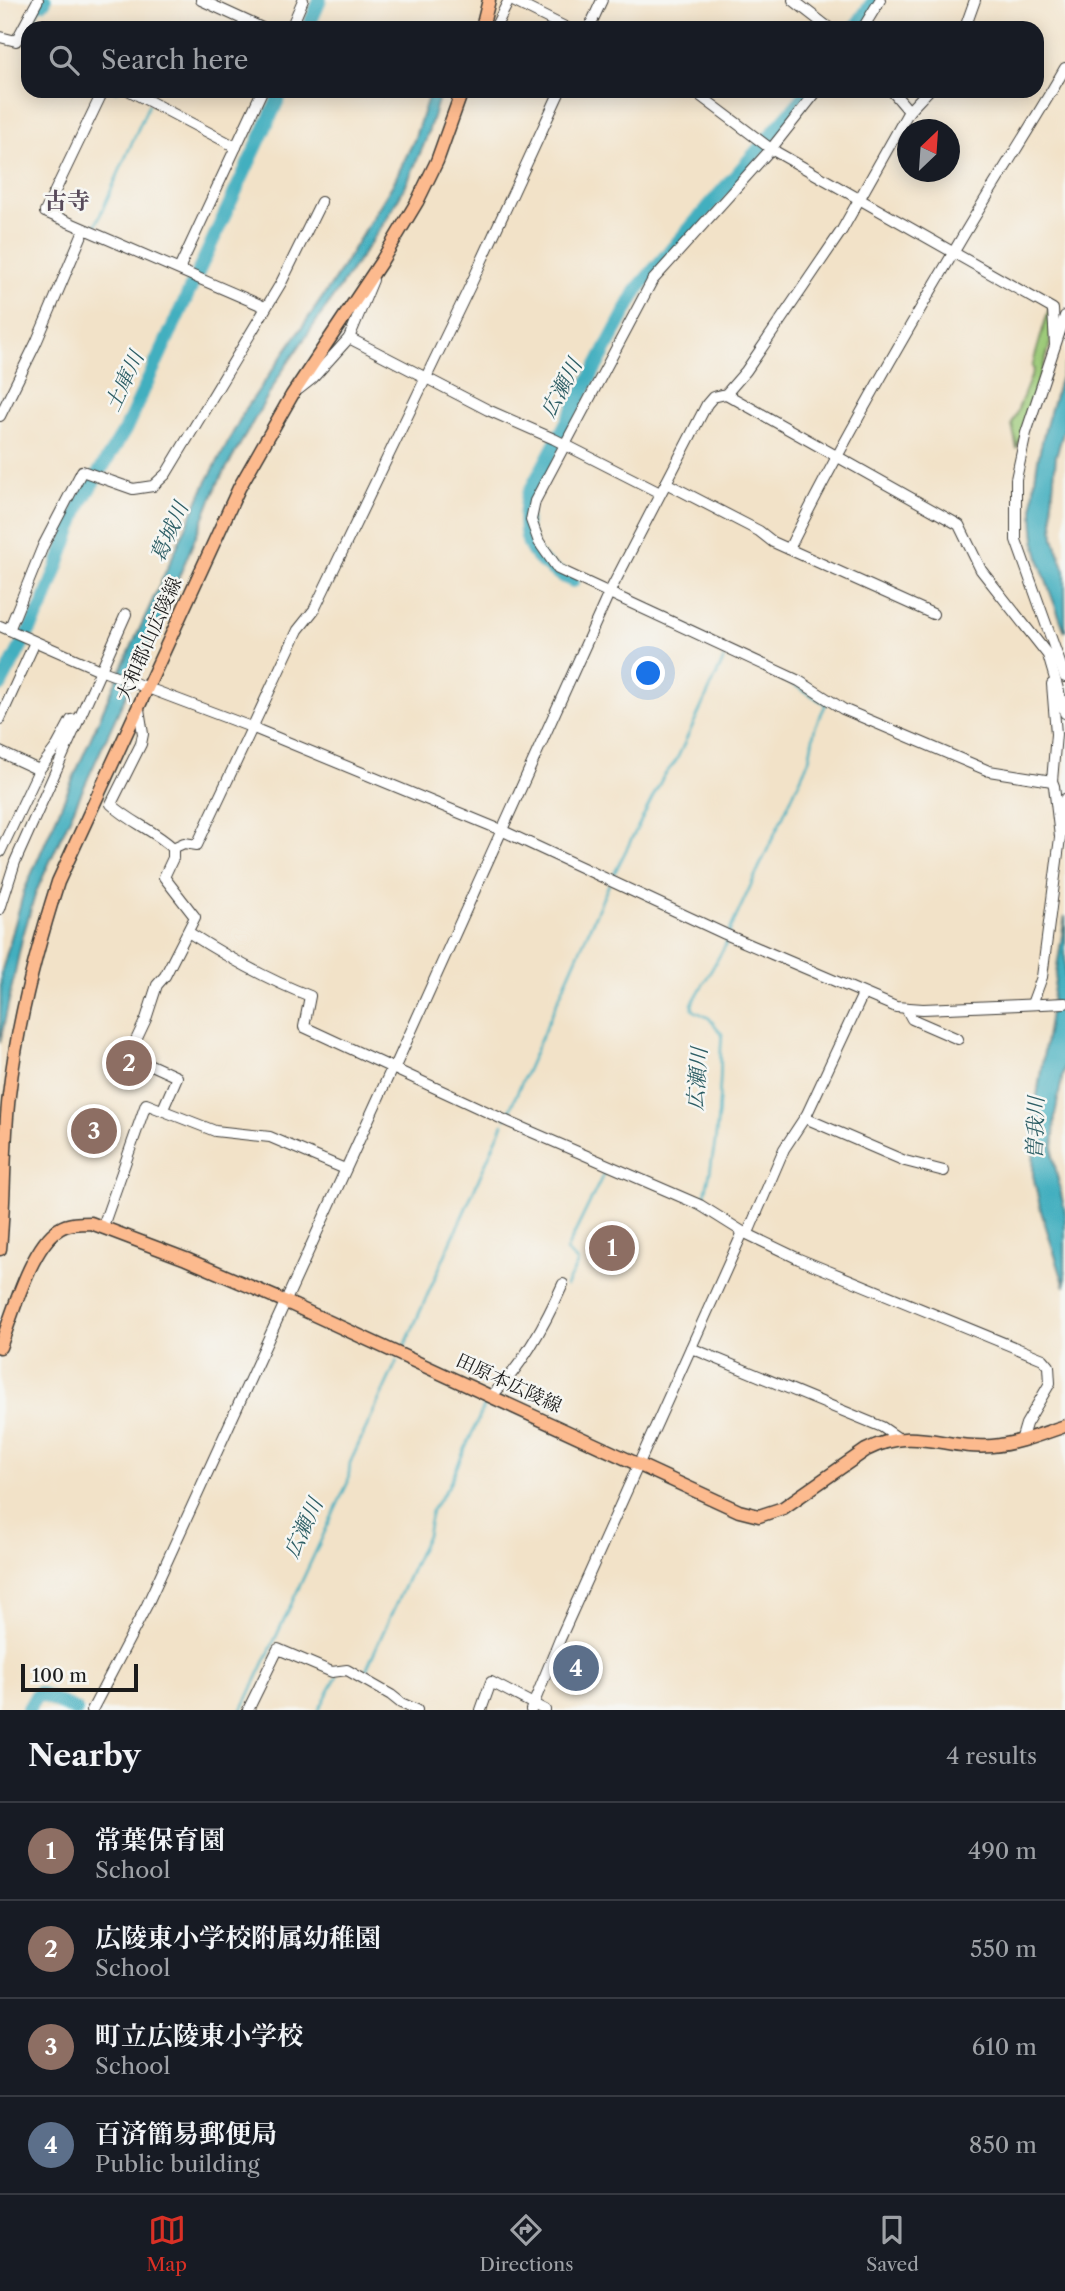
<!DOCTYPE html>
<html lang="en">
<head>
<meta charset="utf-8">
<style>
  body { margin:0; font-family:"Libre Caslon Text","Noto Serif JP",serif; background:#242831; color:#f1f3f6 }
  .compass { position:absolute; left:897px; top:119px; width:63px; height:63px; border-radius:50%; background:#171b24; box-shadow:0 4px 18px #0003; rotate:25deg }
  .scale { position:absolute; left:21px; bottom:18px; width:117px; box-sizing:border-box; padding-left:7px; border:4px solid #1c1c1c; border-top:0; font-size:19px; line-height:24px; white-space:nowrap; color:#1c1c1c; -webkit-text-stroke:5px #f6f6f2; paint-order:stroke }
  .you { position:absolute; left:649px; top:674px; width:24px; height:24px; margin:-18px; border:5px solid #fff; border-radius:50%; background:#1a73e8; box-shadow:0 0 0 10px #1a73e833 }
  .badge { display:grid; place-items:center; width:46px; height:46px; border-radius:50%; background:#d93025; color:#fff; font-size:23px; font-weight:700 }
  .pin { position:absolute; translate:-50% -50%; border:4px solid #fff; box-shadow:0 2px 7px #0006 }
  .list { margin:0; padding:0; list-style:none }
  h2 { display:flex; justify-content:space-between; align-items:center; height:91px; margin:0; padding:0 28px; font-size:30px }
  h2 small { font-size:23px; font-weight:400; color:#9ea1a6 }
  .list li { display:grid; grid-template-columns:46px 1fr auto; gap:21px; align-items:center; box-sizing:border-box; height:98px; padding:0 28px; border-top:2px solid #363941 }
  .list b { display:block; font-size:26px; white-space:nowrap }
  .list p { margin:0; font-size:23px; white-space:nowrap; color:#9ea1a6 }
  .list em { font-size:23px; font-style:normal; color:#9ea1a6 }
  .icon { flex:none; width:38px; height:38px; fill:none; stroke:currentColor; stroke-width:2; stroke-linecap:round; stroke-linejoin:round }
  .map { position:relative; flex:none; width:1065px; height:1710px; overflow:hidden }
  .search { position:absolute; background:#171b24; box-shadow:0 4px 18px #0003; left:21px; right:21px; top:21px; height:77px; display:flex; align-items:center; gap:18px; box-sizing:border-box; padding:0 24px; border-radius:21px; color:#9ea1a6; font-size:26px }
  .sheet { height:483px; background:#171b24 }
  nav { display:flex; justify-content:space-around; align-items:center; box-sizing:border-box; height:98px; border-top:2px solid #363941; background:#171b24; font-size:19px; color:#9ea1a6 }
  nav a { display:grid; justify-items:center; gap:4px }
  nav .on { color:#d93025 }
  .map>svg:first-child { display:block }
</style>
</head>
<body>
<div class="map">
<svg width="1065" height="1710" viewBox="0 0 1065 1710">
  <rect width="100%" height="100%" fill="#f6f6f2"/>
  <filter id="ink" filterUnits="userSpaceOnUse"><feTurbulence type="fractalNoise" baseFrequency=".0143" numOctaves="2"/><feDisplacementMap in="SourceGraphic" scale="14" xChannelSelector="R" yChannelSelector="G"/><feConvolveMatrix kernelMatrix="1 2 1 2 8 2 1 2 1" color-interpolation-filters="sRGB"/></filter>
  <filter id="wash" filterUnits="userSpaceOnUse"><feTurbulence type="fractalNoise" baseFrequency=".00686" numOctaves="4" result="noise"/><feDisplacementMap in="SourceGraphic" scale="28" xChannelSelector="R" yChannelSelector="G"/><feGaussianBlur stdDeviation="1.57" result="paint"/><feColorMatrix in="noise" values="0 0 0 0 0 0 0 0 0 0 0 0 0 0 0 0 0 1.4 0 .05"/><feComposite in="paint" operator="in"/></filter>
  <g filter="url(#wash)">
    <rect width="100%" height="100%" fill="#f2e2c8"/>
    <path fill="#9dcb79" stroke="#5c744a" stroke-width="2" d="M1049 308 1052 327 1050 345 1017 449 1012 424 1034 369 1032 367Z"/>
    <g fill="#42afbf" stroke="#2f666e" stroke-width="2">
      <path d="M430 91H441L425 142 407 183 386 220 281 373 218 483 168 603 36 892 22 939 0 1043 1 974 24 891 110 694 205 485 245 410 333 282 393 184 414 140Z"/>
      <path d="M1065 364V427L1056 456 1052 502 1054 538 1065 571V632C1057 610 1048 588 1041 566 1020 497 1044 430 1065 364Z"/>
      <path d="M1065 916V1063L1055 1115 1053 1156 1065 1212V1287L1041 1211 1033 1175 1035 1109Z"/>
    </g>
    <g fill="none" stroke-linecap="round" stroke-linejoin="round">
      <g stroke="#42afbf" stroke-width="2.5">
        <path d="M29 28 43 3"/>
        <path d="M28 29V44"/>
        <path d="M114 91H117"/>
        <path d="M94 229 149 104"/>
        <path d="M612 878 663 777 676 761 724 659 725 651"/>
        <path d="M506 1118 609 884"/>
        <path d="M703 1203C713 1164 719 1123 720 1083 721 1067 720 1051 722 1034L709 1018 693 1010 692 1004 725 946 731 928 809 760 815 727 826 704 799 688 750 663"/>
        <path d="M566 1286 578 1262 566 1251 606 1169"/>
        <path d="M404 1348 503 1124"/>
        <path d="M363 1677 427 1535 432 1510 448 1487 486 1402"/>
        <path d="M242 1710 348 1482 350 1463 397 1361"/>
        <path d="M319 1710 337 1676"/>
      </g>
      <g stroke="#42afbf" stroke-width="14">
        <path d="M43 3 45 0"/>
        <path d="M308 28 320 0"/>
        <path d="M855 28 874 0"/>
        <path d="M573 581C530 561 519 542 528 495L638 288 809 91"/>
        <path d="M0 686 44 603 81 502 125 430 282 91"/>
        <path d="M28 1710 38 1693 76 1710"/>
      </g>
    </g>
  </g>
  <g filter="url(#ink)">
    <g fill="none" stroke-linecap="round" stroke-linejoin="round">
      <g stroke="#3c3a36" stroke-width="12">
        <g id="minor">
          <path d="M201 0 262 28"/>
          <path d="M511 0 567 28"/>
          <path d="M793 0 829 28"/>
          <path d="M291 28 303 0"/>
          <path d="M495 28 509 0"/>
          <path d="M589 28 602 0"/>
          <path d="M863 28 880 0"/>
          <path d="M965 28 975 0"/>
          <path d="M0 37 16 41 38 0"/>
          <path d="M103 91 45 212 265 307"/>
          <path d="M130 91 236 147"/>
          <path d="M694 91 771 149 1053 309 1055 345"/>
          <path d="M817 91 771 149 652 281 535 501 531 520 539 542 558 569 799 681 843 709 989 771 1052 781 1054 786 1060 837"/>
          <path d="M892 91 909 111"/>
          <path d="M179 269 262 91"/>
          <path d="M1065 316 1026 433 1016 479V540L1065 677"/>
          <path d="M349 338 373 280"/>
          <path d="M299 389 313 378 349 338 488 410 554 439 660 493"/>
          <path d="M726 394 959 525 981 570 1048 655 1065 713"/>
          <path d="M0 416 36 343 84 230"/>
          <path d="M666 483 759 531 773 542 933 614"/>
          <path d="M789 549C839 448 895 351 952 255 988 192 1029 131 1065 68"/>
          <path d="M0 626 100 670 251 727 501 830 725 934 896 1007 923 1009 1065 1003"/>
          <path d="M9 630 43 546 82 471 133 489 153 486 166 474 281 283 321 202"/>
          <path d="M139 709 143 734 141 744 111 804C130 822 154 830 173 848V858L164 877 195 917 165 976 157 985 146 1019 129 1055 177 1077 163 1109"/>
          <path d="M0 719 35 642"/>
          <path d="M0 752 39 770"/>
          <path d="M1052 781 1056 734 1052 684"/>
          <path d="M173 848 184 843 197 845 298 630 314 610 472 282 560 91"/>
          <path d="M0 852 39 770 57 746 71 720 80 719"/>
          <path d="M0 909 15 862 126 614"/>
          <path d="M188 932C227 957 266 979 310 996L304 1027 511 1123 700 1205 743 1232 799 1259 1043 1359 1049 1366 1050 1383 1026 1424 1021 1441"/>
          <path d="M1032 1004 1042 977 1065 799"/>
          <path d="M906 1008 912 1019 958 1039"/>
          <path d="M394 1069 609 593 707 404 713 397 726 394 746 371 842 230 909 111 928 91"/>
          <path d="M805 1118 905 1161 944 1171"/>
          <path d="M103 1226 146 1104 215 1131 270 1137 345 1169"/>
          <path d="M748 1233 784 1149 807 1114 863 994"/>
          <path d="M691 1348 882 1427 898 1438"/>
          <path d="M491 1396C521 1369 546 1322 563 1284"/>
          <path d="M92 1710 147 1605 392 1068"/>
          <path d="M248 1710 278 1649 332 1672 347 1670 391 1695 401 1703 417 1710"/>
          <path d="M481 1710 491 1682 545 1710"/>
          <path d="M531 1710 560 1639 743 1232"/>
        </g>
      </g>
      <g stroke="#3c3a36" stroke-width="15">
        <g id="major">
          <path d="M482 28 489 0"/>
          <path d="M0 1249C5 1198 3 1146 9 1095 17 1023 36 951 58 882L239 488 292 395 381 262 417 202 437 161 462 91"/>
          <path d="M0 1347C12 1316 31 1246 59 1229 68 1223 80 1223 91 1223L186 1259 284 1301 739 1511 759 1516 783 1508 866 1450C915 1425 944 1450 992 1446 1017 1444 1041 1434 1065 1426"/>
        </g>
      </g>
      <use href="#minor" stroke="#fff" stroke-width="10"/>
      <use href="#major" stroke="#fcba8e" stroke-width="12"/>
    </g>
  </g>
  <g text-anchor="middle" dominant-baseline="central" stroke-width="5" stroke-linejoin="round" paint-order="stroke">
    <g font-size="19" fill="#1c1c1c" stroke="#f6f6f2">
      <text transform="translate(149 639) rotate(-66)">大和郡山広陵線</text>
      <text transform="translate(509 1383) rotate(25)">田原本広陵線</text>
    </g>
    <g font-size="21" font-style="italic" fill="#2d5e65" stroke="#f6f6f2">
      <text transform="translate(124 381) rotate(-65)">土庫川</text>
      <text transform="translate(561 388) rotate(-62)">広瀬川</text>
      <text transform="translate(169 532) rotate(-66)">葛城川</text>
      <text transform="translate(697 1079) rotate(-86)">広瀬川</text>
      <text transform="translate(1035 1128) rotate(-88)">曽我川</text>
      <text transform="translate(303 1528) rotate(-65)">広瀬川</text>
    </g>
    <g font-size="23" font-weight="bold" fill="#574a5a" stroke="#f6f6f2">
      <text x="67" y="201">古寺</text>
    </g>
  </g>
</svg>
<svg class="compass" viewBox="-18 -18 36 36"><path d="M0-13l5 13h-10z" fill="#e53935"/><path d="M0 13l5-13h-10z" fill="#9ea1a6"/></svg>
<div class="scale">100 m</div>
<div class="you"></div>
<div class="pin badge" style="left:612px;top:1248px;background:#8d6e63">1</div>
<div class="pin badge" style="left:129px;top:1063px;background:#8d6e63">2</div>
<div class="pin badge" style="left:94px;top:1131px;background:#8d6e63">3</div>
<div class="pin badge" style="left:576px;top:1668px;background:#5c6f8a">4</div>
<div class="search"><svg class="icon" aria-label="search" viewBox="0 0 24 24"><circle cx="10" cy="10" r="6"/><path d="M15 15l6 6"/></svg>Search here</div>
</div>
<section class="sheet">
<h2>Nearby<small>4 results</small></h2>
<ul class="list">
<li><span class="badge" style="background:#8d6e63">1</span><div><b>常葉保育園</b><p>School</p></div><em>490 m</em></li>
<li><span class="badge" style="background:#8d6e63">2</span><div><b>広陵東小学校附属幼稚園</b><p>School</p></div><em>550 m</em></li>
<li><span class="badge" style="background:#8d6e63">3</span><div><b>町立広陵東小学校</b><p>School</p></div><em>610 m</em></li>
<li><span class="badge" style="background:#5c6f8a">4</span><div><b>百済簡易郵便局</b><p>Public building</p></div><em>850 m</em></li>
</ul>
</section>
<nav>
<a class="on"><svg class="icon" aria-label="map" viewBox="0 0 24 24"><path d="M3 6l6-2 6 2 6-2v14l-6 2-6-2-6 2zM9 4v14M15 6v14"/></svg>Map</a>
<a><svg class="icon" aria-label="directions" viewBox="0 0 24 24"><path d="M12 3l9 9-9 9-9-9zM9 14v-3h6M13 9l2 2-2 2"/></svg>Directions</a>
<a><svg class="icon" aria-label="saved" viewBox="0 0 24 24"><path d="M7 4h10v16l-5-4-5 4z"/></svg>Saved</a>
</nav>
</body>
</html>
